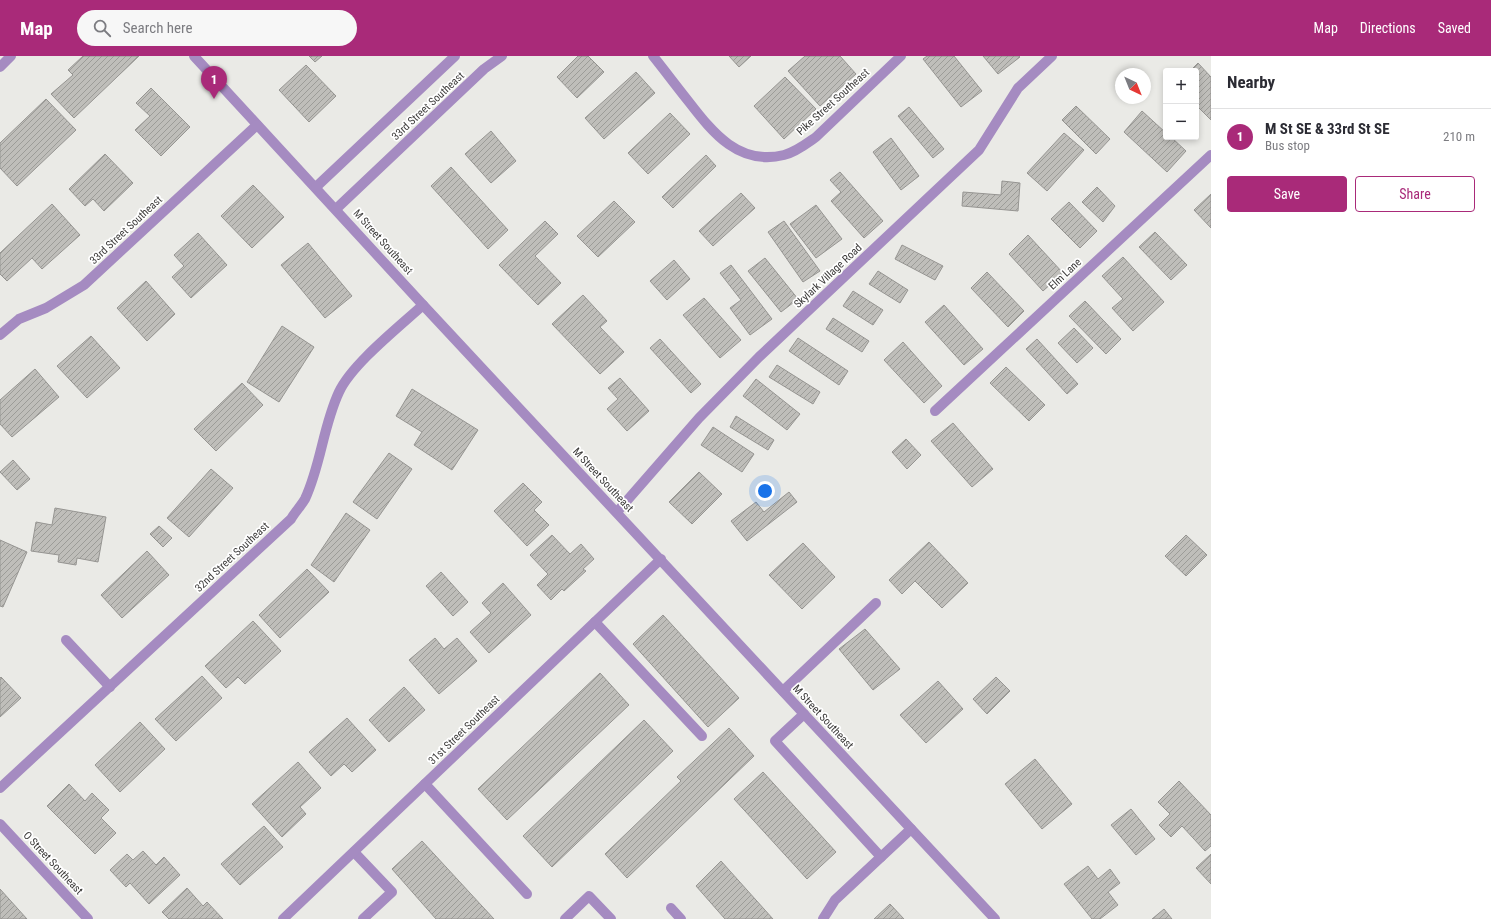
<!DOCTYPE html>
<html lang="en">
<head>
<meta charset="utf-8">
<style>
  body { margin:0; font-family:"Roboto Condensed",sans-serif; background:#f7f7f7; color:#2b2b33 }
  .controls { position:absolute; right:12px; top:12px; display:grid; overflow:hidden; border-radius:4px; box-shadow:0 2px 6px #0003 }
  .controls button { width:36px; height:36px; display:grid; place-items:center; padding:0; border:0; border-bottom:1px solid #e1e1e2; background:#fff; color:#2b2b33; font:20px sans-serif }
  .compass { position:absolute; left:1115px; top:12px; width:36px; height:36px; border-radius:50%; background:#fff; box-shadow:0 2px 6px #0003; rotate:137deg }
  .you { position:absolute; left:765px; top:435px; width:14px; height:14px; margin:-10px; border:3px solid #fff; border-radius:50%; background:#1a73e8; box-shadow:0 0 0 6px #1a73e833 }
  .badge { display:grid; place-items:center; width:26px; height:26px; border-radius:50%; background:#a92a79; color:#fff; font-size:13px; font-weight:700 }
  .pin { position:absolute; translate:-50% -33px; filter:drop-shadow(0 1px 2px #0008) }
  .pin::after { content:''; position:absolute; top:21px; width:14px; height:12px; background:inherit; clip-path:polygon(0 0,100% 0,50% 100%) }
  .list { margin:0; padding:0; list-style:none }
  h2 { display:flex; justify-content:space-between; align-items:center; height:52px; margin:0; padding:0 16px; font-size:17px }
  h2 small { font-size:13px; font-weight:400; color:#7c7c81 }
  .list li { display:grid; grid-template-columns:26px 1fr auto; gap:12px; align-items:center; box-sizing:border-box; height:56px; padding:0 16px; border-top:1px solid #e1e1e2 }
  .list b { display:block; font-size:15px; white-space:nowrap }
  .list p { margin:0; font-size:13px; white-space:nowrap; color:#7c7c81 }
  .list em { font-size:13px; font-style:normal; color:#7c7c81 }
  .actions { display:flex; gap:8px; padding:12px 16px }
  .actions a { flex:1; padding:9px 0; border:1px solid #a92a79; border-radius:4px; text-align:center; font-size:14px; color:#a92a79 }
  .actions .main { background:#a92a79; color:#fff }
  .icon { flex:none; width:22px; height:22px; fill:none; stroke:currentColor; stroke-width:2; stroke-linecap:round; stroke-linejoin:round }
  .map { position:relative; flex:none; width:1211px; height:863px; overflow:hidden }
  header { display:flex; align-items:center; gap:24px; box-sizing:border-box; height:56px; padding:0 20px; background:#a92a79; color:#fff }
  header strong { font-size:19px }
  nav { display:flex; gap:22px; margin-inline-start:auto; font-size:14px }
  .search { width:280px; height:36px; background:#f7f7f7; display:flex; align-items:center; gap:10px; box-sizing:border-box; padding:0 14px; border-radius:22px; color:#7c7c81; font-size:15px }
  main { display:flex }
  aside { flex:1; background:#fff }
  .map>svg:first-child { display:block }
</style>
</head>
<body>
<header>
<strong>Map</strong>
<div class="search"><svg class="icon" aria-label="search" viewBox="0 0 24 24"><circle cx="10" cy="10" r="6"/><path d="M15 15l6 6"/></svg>Search here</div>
<nav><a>Map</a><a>Directions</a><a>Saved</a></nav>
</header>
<main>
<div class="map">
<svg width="1211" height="863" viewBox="0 0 1211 863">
  <defs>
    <pattern id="building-hatch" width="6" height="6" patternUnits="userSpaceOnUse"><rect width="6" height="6" fill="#bfbeba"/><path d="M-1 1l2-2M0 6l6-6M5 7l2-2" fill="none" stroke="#9c9c98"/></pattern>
  </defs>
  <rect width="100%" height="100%" fill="#eaeae6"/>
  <g fill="url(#building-hatch)" stroke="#969592">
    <path d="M83 0H139L74 62 51 38 73 19 68 14Z"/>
    <path d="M309 0H322L315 6Z"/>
    <path d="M578 0H588L604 16 577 42 557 21Z"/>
    <path d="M729 0H751L739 11Z"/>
    <path d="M805 0H840L856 18 820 50 788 15Z"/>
    <path d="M927 0H954L982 35 961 51 923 3Z"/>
    <path d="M983 0H1019L1020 1 998 18Z"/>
    <path d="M1198 7 1211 21V64L1196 49V15H1190Z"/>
    <path d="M306 9 336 40 309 66 279 34Z"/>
    <path d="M636 16 655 37 604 83 585 62Z"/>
    <path d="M785 21 816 53 784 83 754 50Z"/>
    <path d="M151 32 190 71 161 100 135 74 150 60 136 47Z"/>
    <path d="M46 43 76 74 17 130 0 112V87Z"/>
    <path d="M1076 50 1110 83 1096 98 1062 64Z"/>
    <path d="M909 51 944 93 933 102 898 60Z"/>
    <path d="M1142 55 1166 77V81H1171L1186 95 1167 116 1124 76Z"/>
    <path d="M670 57 690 78 648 118 628 97Z"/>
    <path d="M491 75 516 105 491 127 465 98Z"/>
    <path d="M1064 77 1084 94 1047 135 1027 117Z"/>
    <path d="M891 82 919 120 901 134 873 96Z"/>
    <path d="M105 98 133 127 104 155 93 143 85 150 69 133Z"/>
    <path d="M706 99 716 110 673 152 662 141Z"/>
    <path d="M451 111 508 174 488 193 431 130Z"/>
    <path d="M840 116 883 165 864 182 831 145 841 136 830 124Z"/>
    <path d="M1002 125 1020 127 1018 155 962 150 963 136 1001 139Z"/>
    <path d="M253 129 284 161 252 192 221 160Z"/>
    <path d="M1097 131 1115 150 1103 166 1082 146Z"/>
    <path d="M741 137 755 152 713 190 699 175Z"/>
    <path d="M1211 138V172L1194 154Z"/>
    <path d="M614 145 635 166 598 201 577 180Z"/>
    <path d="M1069 146 1097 175 1080 192 1051 163Z"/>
    <path d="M52 148 80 179 42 213 32 202 7 225 0 218V197Z"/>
    <path d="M816 149 842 183 816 202 790 168Z"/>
    <path d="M545 165 558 178 535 200 561 227 538 249 499 209Z"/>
    <path d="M784 165 820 215 803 226 768 176Z"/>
    <path d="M1155 176 1187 209 1171 224 1139 191Z"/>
    <path d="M198 177 227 209 191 242 172 221 184 210 174 199Z"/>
    <path d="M1028 179 1063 217 1043 235 1009 198Z"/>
    <path d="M308 187 352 240 325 262 281 209Z"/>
    <path d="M902 189 943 210 935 224 895 203Z"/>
    <path d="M1123 201 1164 246 1133 275 1112 252 1123 243 1102 220Z"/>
    <path d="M765 202 798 243 781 256 748 215Z"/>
    <path d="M674 204 690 223 667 244 650 225Z"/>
    <path d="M731 209 772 263 750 279 730 252 741 244 720 217Z"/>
    <path d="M878 215 908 234 900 247 869 228Z"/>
    <path d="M987 216 1024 255 1008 271 971 232Z"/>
    <path d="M146 225 175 258 147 285 117 252Z"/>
    <path d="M853 235 883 254 873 269 843 250Z"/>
    <path d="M583 239 607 265 600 271 624 296 600 318 552 268Z"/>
    <path d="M704 242 741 284 720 302 683 259Z"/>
    <path d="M1085 245 1121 283 1106 298 1069 260Z"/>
    <path d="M944 249 983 293 964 309 925 266Z"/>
    <path d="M833 262 869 285 862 296 826 273Z"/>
    <path d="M282 270 314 291 279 346 247 326Z"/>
    <path d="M1074 272 1093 292 1077 307 1058 287Z"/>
    <path d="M91 280 120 312 87 342 57 310Z"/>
    <path d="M798 282 848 315 839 329 789 295Z"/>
    <path d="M660 283 701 328 691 337 650 292Z"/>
    <path d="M1037 283 1078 328 1067 338 1026 293Z"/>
    <path d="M903 286 942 330 924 347 884 304Z"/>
    <path d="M777 309 820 336 813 348 769 321Z"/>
    <path d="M1006 311 1045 349 1029 365 990 327Z"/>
    <path d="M35 313 59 341 12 381 0 368V344Z"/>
    <path d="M620 322 649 355 627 375 607 353 618 343 608 332Z"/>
    <path d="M756 323 800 358 787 374 743 340Z"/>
    <path d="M242 327 263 349 216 395 194 373Z"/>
    <path d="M412 333 478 374 452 414 414 389 422 376 396 360Z"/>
    <path d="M736 360 774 384 768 394 730 371Z"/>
    <path d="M953 367 993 413 972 431 931 385Z"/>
    <path d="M713 371 754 398 742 416 701 389Z"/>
    <path d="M906 383 921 399 907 413 892 396Z"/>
    <path d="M389 397 412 413 377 463 353 446Z"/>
    <path d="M13 404 30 423 17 434 0 416Z"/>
    <path d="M211 413 233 432 189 481 167 462Z"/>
    <path d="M699 416 722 438 692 468 669 446Z"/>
    <path d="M523 427 542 446 534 454 549 469 527 490 494 455Z"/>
    <path d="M789 436 797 446 747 485 731 465 756 446 764 456Z"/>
    <path d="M55 452 106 461 98 506 77 502 76 509 58 506 59 499 31 495 36 466 52 469Z"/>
    <path d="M346 457 370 474 334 526 311 509Z"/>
    <path d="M159 470 172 482 163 491 150 478Z"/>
    <path d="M552 479 570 498 581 488 594 503 583 513 586 515 564 535 562 533 551 544 537 529 548 518 530 499Z"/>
    <path d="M1186 479 1207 499 1186 520 1165 500Z"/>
    <path d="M0 484 27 496 3 551 0 550Z"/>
    <path d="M929 486 968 527 942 552 915 525 902 538 889 524Z"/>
    <path d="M803 487 835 521 802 553 769 519Z"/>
    <path d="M147 495 169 519 122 562 101 539Z"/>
    <path d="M307 513 329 536 280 582 259 559Z"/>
    <path d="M441 516 468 546 453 560 426 530Z"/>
    <path d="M503 527 531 559 489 597 470 576 491 557 482 547Z"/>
    <path d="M663 559 739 642 708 671 633 588Z"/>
    <path d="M253 565 281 595 245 628 238 621 226 632 205 610Z"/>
    <path d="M865 573 900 613 873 634 839 593Z"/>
    <path d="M435 582 444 593 457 582 477 605 439 638 409 604Z"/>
    <path d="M600 617 629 649 507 764 478 733Z"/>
    <path d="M202 620 222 642 176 685 155 663Z"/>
    <path d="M1 621 21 642 0 661V622Z"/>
    <path d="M996 621 1010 635 987 658 973 643Z"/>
    <path d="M938 625 963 653 926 687 900 659Z"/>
    <path d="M404 631 425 654 389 686 369 664Z"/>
    <path d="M347 662 376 694 352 716 344 708 331 720 309 696Z"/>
    <path d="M644 664 673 695 552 811 523 780Z"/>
    <path d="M140 666 165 693 120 736 95 709Z"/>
    <path d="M729 672 754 700 627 822 605 798 681 725 677 721Z"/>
    <path d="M1035 703 1072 748 1042 773 1005 728Z"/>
    <path d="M298 706 321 732 300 751 306 758 282 781 252 748Z"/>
    <path d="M763 716 836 796 807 823 734 743Z"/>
    <path d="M1179 725 1211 759V790L1205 795 1182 770 1171 781 1159 769 1170 758 1158 746Z"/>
    <path d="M69 728 85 745 92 737 109 754 101 762 116 777 95 798 47 750Z"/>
    <path d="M1131 753 1155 783 1136 799 1111 769Z"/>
    <path d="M264 770 283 791 240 829 221 808Z"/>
    <path d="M422 785 494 863H436L392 813Z"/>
    <path d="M143 795 156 809 164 801 180 819 149 848 130 827 126 831 110 814 127 798 133 804Z"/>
    <path d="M1211 798V828L1196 812Z"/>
    <path d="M721 805 773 863H725L696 830Z"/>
    <path d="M1088 810 1098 823 1110 813 1120 827 1108 836 1118 849 1100 863H1092L1064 828Z"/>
    <path d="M187 832 203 850 207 846 223 863H169L162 856Z"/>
    <path d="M0 833 27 863H0Z"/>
    <path d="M890 848 904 863H874Z"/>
    <path d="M1164 853 1172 863H1152Z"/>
  </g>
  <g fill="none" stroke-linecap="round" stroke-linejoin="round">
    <g stroke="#a58bc1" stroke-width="10">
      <path d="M194 0 423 249 995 863"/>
      <path d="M653 0C665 15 677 31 689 46 713 77 739 110 784 99 796 96 806 88 816 81L901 0"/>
      <path d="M0 11 11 0"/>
      <path d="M316 131 455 0"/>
      <path d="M336 153 484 13 502 0"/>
      <path d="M0 279 19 263 46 252 84 229 257 69"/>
      <path d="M935 355 1211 99"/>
      <path d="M617 456 699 362 759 301 979 94 1018 32 1052 0"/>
      <path d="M595 566 702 680"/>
      <path d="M66 584 110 631"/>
      <path d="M783 635 876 547"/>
      <path d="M804 658 775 685 881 801"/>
      <path d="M425 728 527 838"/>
      <path d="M0 732 291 463C295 456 301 450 305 443 321 409 323 370 339 336 352 308 399 271 423 249"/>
      <path d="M0 768 88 863"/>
      <path d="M354 796 392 836 363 863"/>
      <path d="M671 852 681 863"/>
      <path d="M283 863 661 503"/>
      <path d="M565 863 589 840 611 863"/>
      <path d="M823 863 835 844 911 773"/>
    </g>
  </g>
  <g text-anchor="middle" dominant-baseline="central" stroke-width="3.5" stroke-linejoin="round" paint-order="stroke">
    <g font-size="11" fill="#3d3c3b" stroke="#fff">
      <text transform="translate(833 46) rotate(-42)">Pike Street Southeast</text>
      <text transform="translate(428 50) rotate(-43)">33rd Street Southeast</text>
      <text transform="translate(126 174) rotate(-43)">33rd Street Southeast</text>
      <text transform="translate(383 186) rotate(48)">M Street Southeast</text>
      <text transform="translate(1065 218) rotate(-43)">Elm Lane</text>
      <text transform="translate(828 220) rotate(-43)">Skylark Village Road</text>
      <text transform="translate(603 424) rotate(47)">M Street Southeast</text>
      <text transform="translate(232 501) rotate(-43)">32nd Street Southeast</text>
      <text transform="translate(823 661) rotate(47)">M Street Southeast</text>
      <text transform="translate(464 674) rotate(-44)">31st Street Southeast</text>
      <text transform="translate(53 807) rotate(47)">O Street Southeast</text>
    </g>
  </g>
</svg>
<div class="controls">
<button>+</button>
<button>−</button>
</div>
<svg class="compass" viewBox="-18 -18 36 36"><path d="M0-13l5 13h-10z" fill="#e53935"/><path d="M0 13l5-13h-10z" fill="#7c7c81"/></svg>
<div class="you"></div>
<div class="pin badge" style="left:214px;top:43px">1</div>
</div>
<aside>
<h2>Nearby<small></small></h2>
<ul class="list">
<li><span class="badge">1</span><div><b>M St SE &amp; 33rd St SE</b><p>Bus stop</p></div><em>210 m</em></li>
</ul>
<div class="actions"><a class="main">Save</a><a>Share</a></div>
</aside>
</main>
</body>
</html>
